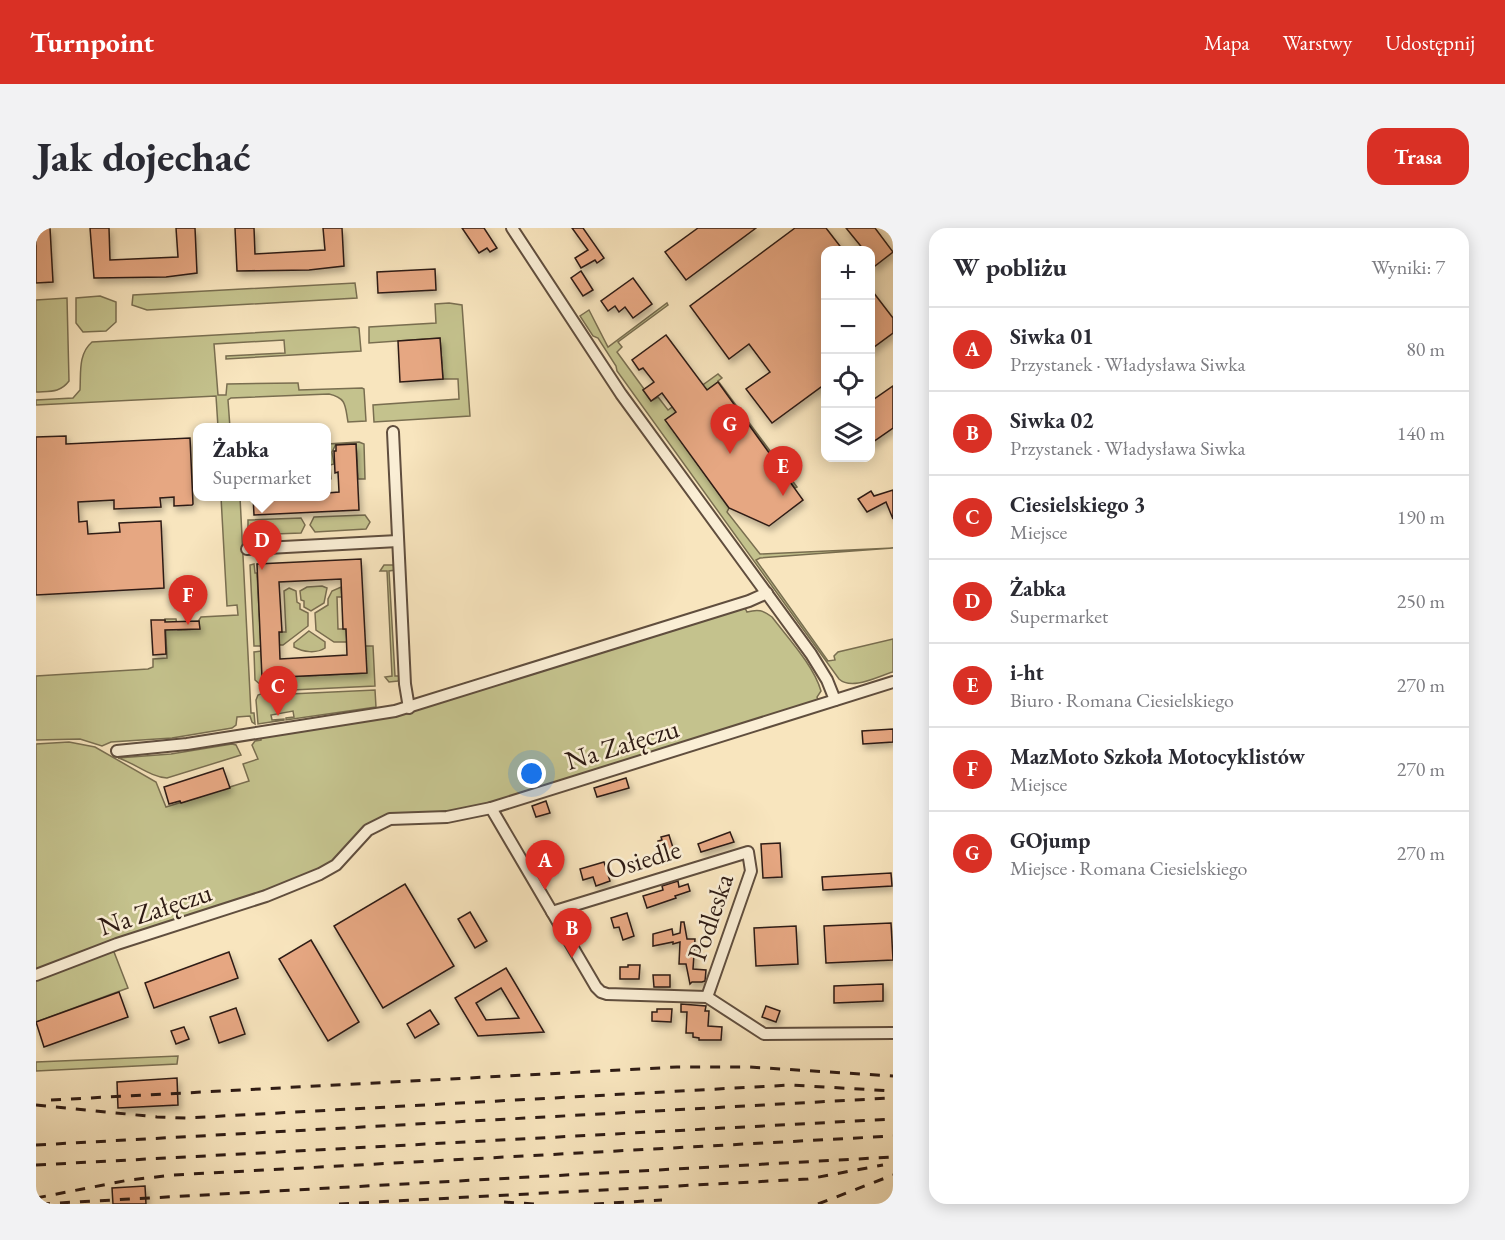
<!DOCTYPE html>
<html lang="pl">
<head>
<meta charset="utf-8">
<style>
  body { margin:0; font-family:"EB Garamond",serif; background:#f2f2f3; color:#2b2b33 }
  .controls { position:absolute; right:18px; top:18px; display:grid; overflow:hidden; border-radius:12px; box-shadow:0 3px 15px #0003 }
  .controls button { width:54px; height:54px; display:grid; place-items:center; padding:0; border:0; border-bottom:2px solid #e1e1e2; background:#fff; color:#2b2b33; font:30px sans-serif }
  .you { position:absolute; left:496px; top:546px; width:21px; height:21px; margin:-15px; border:4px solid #fff; border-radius:50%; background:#1a73e8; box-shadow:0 0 0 9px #1a73e833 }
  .badge { display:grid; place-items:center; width:39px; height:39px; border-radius:50%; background:#d93025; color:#fff; font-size:20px; font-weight:700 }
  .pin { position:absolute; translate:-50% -50px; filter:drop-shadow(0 2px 3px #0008) }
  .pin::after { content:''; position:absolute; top:32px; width:21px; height:18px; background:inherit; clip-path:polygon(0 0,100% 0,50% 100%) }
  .popup { position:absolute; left:157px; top:195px; width:138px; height:78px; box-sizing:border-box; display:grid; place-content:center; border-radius:12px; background:#fff; filter:drop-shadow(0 2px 4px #0005); font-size:20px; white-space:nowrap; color:#7c7c81 }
  .popup b { font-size:22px; color:#2b2b33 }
  .popup::after { content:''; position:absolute; left:50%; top:100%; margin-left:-12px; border:12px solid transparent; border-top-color:#fff }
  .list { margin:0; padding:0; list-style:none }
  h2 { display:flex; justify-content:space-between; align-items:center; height:78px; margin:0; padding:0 24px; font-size:26px }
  h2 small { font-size:20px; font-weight:400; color:#7c7c81 }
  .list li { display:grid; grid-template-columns:39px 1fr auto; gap:18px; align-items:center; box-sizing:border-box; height:84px; padding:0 24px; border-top:2px solid #e1e1e2 }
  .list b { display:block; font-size:22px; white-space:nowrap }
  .list p { margin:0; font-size:20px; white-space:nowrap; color:#7c7c81 }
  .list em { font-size:20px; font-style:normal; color:#7c7c81 }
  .icon { flex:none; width:33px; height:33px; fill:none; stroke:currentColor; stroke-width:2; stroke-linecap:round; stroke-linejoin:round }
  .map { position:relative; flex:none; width:857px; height:976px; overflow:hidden; border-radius:18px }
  header { display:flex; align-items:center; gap:36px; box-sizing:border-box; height:84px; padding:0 30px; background:#d93025; color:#fff }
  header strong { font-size:28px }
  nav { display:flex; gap:33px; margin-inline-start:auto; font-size:21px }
  .intro { display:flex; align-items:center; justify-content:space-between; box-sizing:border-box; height:144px; padding:0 36px }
  h1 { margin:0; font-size:42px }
  .button { padding:15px 27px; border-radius:18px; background:#d93025; color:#fff; font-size:21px; font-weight:700 }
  main { display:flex; gap:36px; padding:0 36px }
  aside { flex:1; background:#fff; border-radius:18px; box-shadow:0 3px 15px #0003 }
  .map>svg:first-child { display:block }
</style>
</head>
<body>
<header>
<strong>Turnpoint</strong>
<nav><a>Mapa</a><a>Warstwy</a><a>Udostępnij</a></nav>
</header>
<div class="intro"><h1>Jak dojechać</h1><a class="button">Trasa</a></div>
<main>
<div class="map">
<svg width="857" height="976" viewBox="0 0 857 976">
  <defs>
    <filter id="shadow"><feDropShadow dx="2.5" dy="4.5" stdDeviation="3" flood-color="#0004"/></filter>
  </defs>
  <rect width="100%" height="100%" fill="#f8e5be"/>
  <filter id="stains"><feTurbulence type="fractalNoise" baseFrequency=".00333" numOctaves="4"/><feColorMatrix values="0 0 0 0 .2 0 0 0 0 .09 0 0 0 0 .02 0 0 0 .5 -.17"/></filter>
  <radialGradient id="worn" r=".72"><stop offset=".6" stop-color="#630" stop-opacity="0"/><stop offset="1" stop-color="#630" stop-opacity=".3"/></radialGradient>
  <g fill="#c4c28d" stroke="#796e50" stroke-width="1.5">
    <path d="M319 55 321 70 111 82 96 77 97 67Z"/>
    <path d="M64 68 80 74V94L70 103 47 104 40 95V70Z"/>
    <path d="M31 70 33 153C24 165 14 163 0 164V72Z"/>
    <path d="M413 75 426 77 434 188 338 194 337 177 423 171 422 151H407L404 110 333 115V99L400 95 399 76Z"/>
    <path d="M631 75 632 77 582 114 586 119 581 124 608 161 607 162 615 173 622 169 632 182 682 146 686 150 682 153 761 259 759 260 682 154 630 192 693 280 691 284 724 326 857 320 724 330 720 332 792 433 799 432 798 428 802 424 857 411V444C842 448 816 463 803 451L581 143 580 138 562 110 557 108 544 88 553 82 572 119Z"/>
    <path d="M319 99 323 100 325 123 190 131V128L249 125 248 112 178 116 182 167H190L191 156 260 155H262L263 162 326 160 328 161 330 193 312 194C309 178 311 170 293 166L195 170 192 172 194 200 182 199 180 168 0 177V172L37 170 44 162C45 145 42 126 56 114Z"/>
    <path d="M323 214 328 216 329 251H322L320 215 300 216 296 224 298 236 294 237 295 251 291 254V216Z"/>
    <path d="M185 269H204L215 485H218L219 496 216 494 214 488 201 489 200 497 196 500 136 510 75 514 66 518 44 511 0 512V448L112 441 117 439V431L131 430 129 391H140L142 402 163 401V392L165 389 202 387 201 377 191 378Z"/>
    <path d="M329 287 334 294 330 301 279 304 274 297 278 289Z"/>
    <path d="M265 290 269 297 265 305 212 307V292Z"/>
    <path d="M218 336 219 345H221L225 418H218L214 337Z"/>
    <path d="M348 337H357L360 342 353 343 359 448H365L362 453 353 454 349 449 356 448 351 343H344Z"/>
    <path d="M286 358 291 360 288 375 275 383 268 379V373L265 372 264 363 271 359Z"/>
    <path d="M305 359 306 369H301L302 401H310L311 414H298L280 402 279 385 292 377V371L296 363Z"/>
    <path d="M253 360 260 363 261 374 264 376V381L272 385V398L247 417H243V404H250L248 363Z"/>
    <path d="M709 380 711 384C722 381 727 382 736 389 752 410 778 438 785 463L781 469 782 472 455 576 404 585 355 588 294 638 272 649 0 743V516L33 514 59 519 120 554 130 579 213 553 207 536 222 531 216 517 219 513 225 512V509L364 487Z"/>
    <path d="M273 403 289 414V420C280 426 267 424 258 419V415Z"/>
    <path d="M329 418H337L339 458 256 462 254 460 226 458 219 452 218 424 225 423 227 450 330 445Z"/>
    <path d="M339 462 340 479 250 492V490L258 489 257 483 235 487 236 492 248 491V492L222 496 220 472 222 467 230 464 252 463 254 466Z"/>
    <path d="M196 516 200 517 205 527 131 550C114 549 99 535 82 530L135 526Z"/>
    <path d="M73 723 78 724 92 760 0 794V751Z"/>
    <path d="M142 828 141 836 0 843V834Z"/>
  </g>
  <g fill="#e6a782" stroke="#2e1b14" stroke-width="1.5" fill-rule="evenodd" filter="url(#shadow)">
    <path d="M0 0H14L17 54 0 55Z"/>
    <path d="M54 0H73L74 32 142 29 140 0H159L161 45 130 49 58 50Z"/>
    <path d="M199 0H218L219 26 289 22 287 0H306L308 38 273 42 201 43Z"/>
    <path d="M426 0H448L461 20 454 24 451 20 443 25Z"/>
    <path d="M536 0H547L568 30 561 35 559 32 545 40 539 30 552 22Z"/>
    <path d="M662 0H720L650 52 629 24Z"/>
    <path d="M759 0H790L807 22H789V156L736 195 710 161 734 144 713 116 693 131 654 78Z"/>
    <path d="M810 0H839L857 24 839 38 834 31V22H828Z"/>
    <path d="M399 41 400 62 342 65 341 44Z"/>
    <path d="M545 43 557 62 547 68 535 50Z"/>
    <path d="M597 50 616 76 597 90 589 79 583 84 579 78 572 83 565 73Z"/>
    <path d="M834 60 857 90V105L834 122Z"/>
    <path d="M630 107 671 162 682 154 767 272 733 298 693 280 629 192 640 184 626 165 615 173 607 162 618 154 607 140 603 142 596 132Z"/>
    <path d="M404 110 407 151 364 154 362 113Z"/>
    <path d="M857 158V200L834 216V174Z"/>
    <path d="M30 208V216L154 210 157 276 156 277 138 278V269L124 270 125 279 78 281V272L42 274 43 294 51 293 52 306 84 304 83 295 125 293 128 360 0 367V209Z"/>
    <path d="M320 216 323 282 218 287 217 268H291V265L303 264 302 244 299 245 298 223H300V217Z"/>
    <path d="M857 262V291L850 274 831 284 822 271 835 263 838 268Z"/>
    <path d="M325 331 331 445 226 450 221 336ZM305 351 307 401H310L311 427 244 431 243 404H246L243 354Z"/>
    <path d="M115 392H129V394L163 393 164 401 129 402 130 426 117 427Z"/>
    <path d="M857 501V514L827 516 826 503Z"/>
    <path d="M187 540 194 560 145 575 144 573 133 576 128 559Z"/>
    <path d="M590 550 593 560 561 569 558 560Z"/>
    <path d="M510 573 514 585 500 589 496 578Z"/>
    <path d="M694 604 698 614 665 624 662 616Z"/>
    <path d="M633 607 638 623 626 627 622 613 626 612 625 609Z"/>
    <path d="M744 615 746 649 727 650 725 616Z"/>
    <path d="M568 634 574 653 560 658 557 649 547 652 544 641Z"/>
    <path d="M855 645 856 658 787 662 786 649Z"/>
    <path d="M642 653 643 659 652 656 654 663 639 668 640 670 611 680 607 668 627 662 626 658Z"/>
    <path d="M369 656 418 738 347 780 298 698Z"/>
    <path d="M434 684 451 713 439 720 422 691Z"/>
    <path d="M591 685 598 708 587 712 583 699 578 700 575 690Z"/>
    <path d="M645 694H648L651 711H659L657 741 670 742 669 753 666 754H656L654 756 650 736H643L644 714 637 716V714L617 718V706L636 701 637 707 644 705Z"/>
    <path d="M855 695 857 732 790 735 788 698Z"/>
    <path d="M760 698 762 736 720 738 718 700Z"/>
    <path d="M275 712 323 794 292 813 243 731Z"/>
    <path d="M193 724 202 750 118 780 109 755Z"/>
    <path d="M592 737H604L603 751H584V739H592Z"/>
    <path d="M470 740 508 804 442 808 419 770ZM465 760 483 790 450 792 440 775Z"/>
    <path d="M617 747H634V759H618Z"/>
    <path d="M847 756V773L798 775V758Z"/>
    <path d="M83 764 92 789 8 819 0 794Z"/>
    <path d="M645 776 670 778 669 783H673L672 798 686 799 685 812H663V810L657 809V805H650L651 784H645Z"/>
    <path d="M730 778 744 783 740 794 726 789Z"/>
    <path d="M200 780 209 806 183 815 174 789Z"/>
    <path d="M621 781H636L635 794 616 793V784H621Z"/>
    <path d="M394 782 403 796 379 810 371 796Z"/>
    <path d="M148 799 153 811 140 816 135 803Z"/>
    <path d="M141 850 142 877 82 880 81 854Z"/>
    <path d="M109 958 110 976H77L76 960Z"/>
  </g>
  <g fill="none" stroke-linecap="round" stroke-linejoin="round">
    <g stroke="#604e3e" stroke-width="14">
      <g id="minor">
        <path d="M476 0 585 166 775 426 791 452 799 472"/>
        <path d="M357 204 369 456 373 480"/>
        <path d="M211 321 362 313"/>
        <path d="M81 523 151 516 359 483 713 373 731 365"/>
        <path d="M455 580 560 759 565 764 571 766 671 769 728 806 857 805"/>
        <path d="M516 684 712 624 715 643 671 769"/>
        <path d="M0 747 81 716 230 668 284 646 300 637 332 602 354 591 411 589 455 580 857 454"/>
      </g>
    </g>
    <use href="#minor" stroke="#faeed5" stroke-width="10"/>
    <g stroke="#2e1b14" stroke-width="3" stroke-dasharray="10 10" stroke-linecap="butt">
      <path d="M15 872 641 839H714L857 848"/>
      <path d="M0 877 121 889 150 890 755 857 857 863"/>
      <path d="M0 917 854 870"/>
      <path d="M0 937 857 891"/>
      <path d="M0 970 93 952 137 947 857 908"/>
      <path d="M468 974 498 976"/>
      <path d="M4 976 857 929"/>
      <path d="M303 976 772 951 847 937"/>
      <path d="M558 976 626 972"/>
      <path d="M782 976 857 947"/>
    </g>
  </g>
  <g text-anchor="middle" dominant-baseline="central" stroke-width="5" stroke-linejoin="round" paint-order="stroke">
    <g font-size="27" fill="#2e1b14" stroke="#faeed5">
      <text transform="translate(586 516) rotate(-17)">Na Załęczu</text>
      <text transform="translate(607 631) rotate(-17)">Osiedle</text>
      <text transform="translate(119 681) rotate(-18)">Na Załęczu</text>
      <text transform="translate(674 689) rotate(-71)">Podleska</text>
    </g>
  </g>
  <rect width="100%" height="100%" filter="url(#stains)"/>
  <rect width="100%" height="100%" fill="url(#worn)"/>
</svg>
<div class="controls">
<button>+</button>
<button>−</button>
<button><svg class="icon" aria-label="locate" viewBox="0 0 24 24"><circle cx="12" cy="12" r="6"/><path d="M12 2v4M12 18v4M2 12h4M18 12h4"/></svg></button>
<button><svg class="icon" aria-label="layers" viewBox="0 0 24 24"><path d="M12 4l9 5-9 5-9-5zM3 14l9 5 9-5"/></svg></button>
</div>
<div class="you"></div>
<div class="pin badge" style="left:509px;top:662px">A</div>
<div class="pin badge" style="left:536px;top:730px">B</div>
<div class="pin badge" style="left:242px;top:488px">C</div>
<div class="pin badge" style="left:226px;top:342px">D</div>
<div class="popup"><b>Żabka</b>Supermarket</div>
<div class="pin badge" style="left:747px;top:268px">E</div>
<div class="pin badge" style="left:152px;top:397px">F</div>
<div class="pin badge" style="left:694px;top:226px">G</div>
</div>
<aside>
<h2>W pobliżu<small>Wyniki: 7</small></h2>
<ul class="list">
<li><span class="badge">A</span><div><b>Siwka 01</b><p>Przystanek · Władysława Siwka</p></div><em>80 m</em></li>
<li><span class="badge">B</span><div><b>Siwka 02</b><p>Przystanek · Władysława Siwka</p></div><em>140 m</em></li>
<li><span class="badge">C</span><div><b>Ciesielskiego 3</b><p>Miejsce</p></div><em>190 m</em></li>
<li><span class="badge">D</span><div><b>Żabka</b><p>Supermarket</p></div><em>250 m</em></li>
<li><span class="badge">E</span><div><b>i-ht</b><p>Biuro · Romana Ciesielskiego</p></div><em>270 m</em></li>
<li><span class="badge">F</span><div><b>MazMoto Szkoła Motocyklistów</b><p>Miejsce</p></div><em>270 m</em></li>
<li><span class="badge">G</span><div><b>GOjump</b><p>Miejsce · Romana Ciesielskiego</p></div><em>270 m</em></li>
</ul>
</aside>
</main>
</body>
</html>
